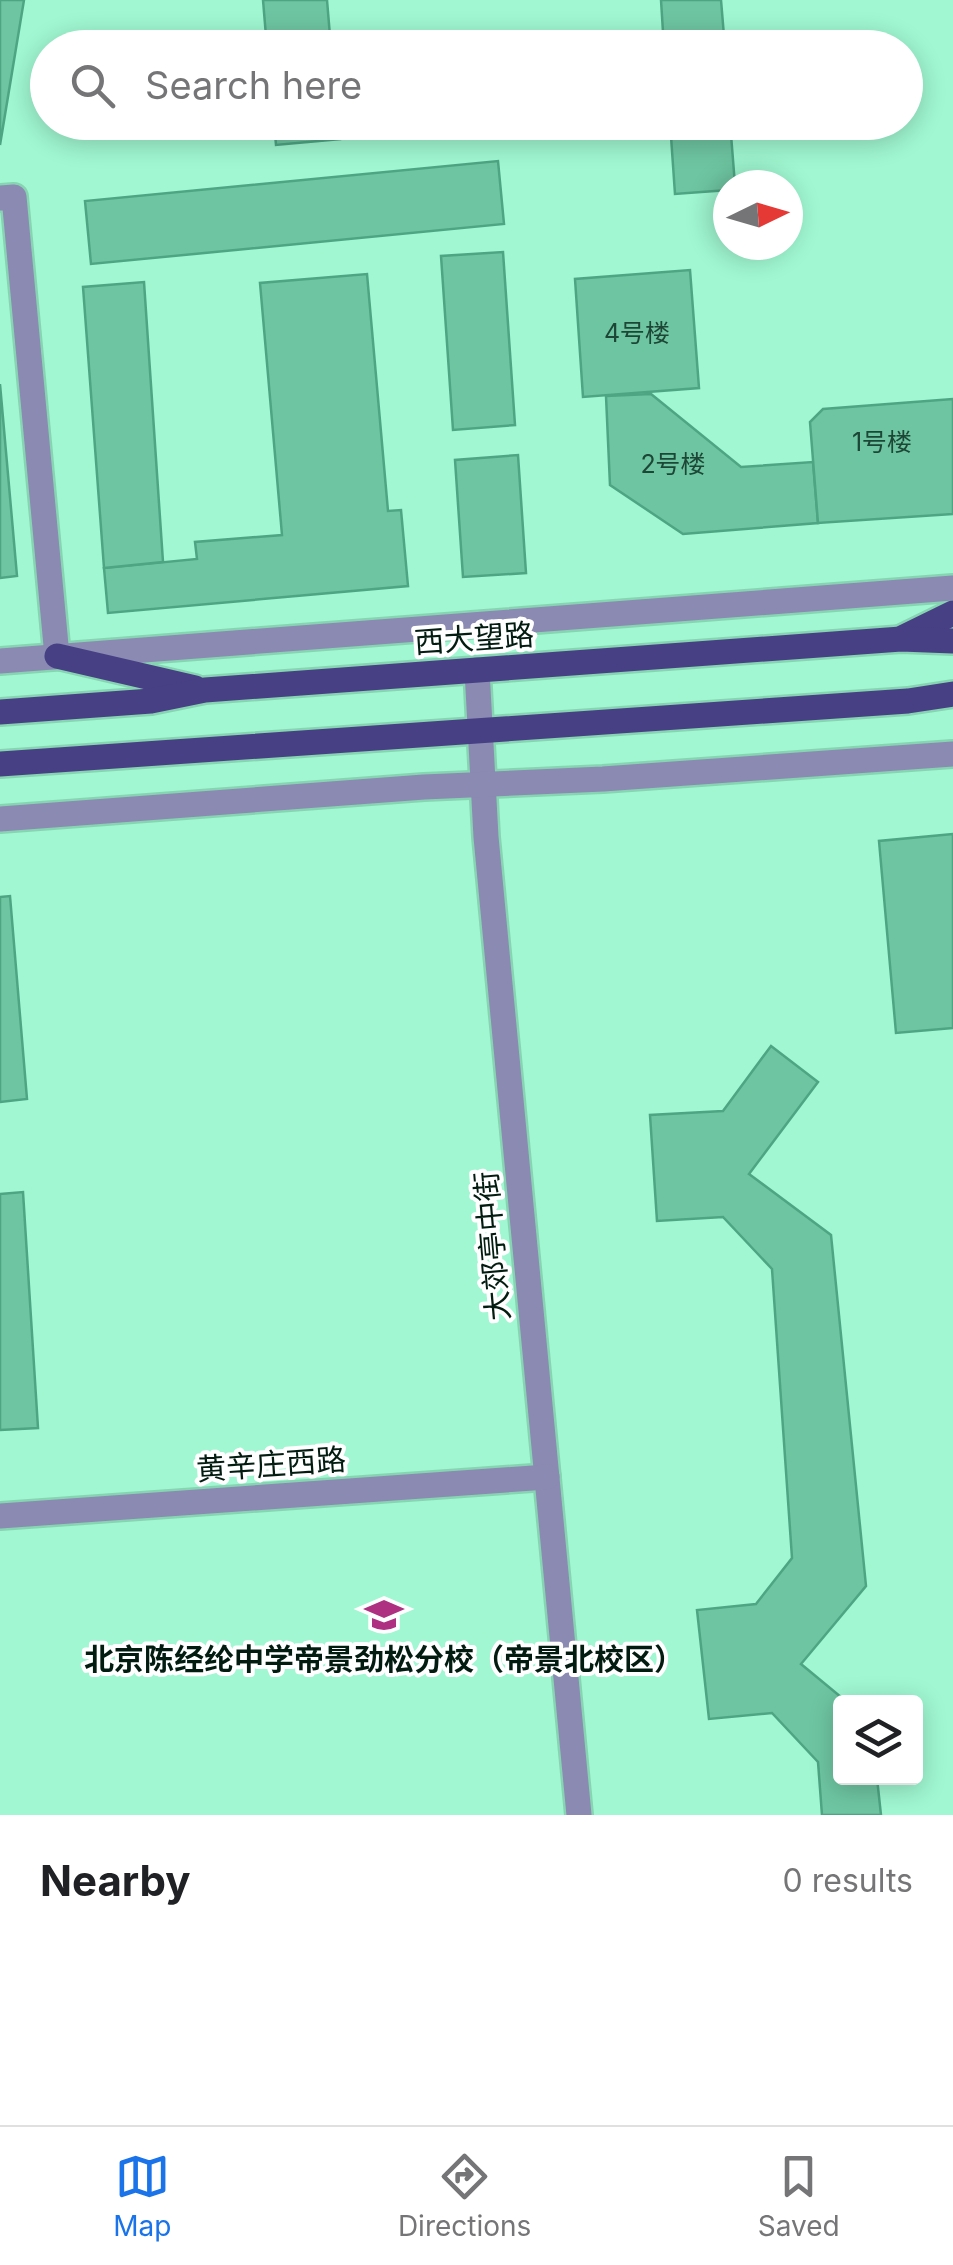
<!DOCTYPE html>
<html lang="en">
<head>
<meta charset="utf-8">
<style>
  body { margin:0; font-family:Inter,"Noto Sans SC",sans-serif; background:#f6f6f6; color:#202124 }
  .controls { position:absolute; right:30px; bottom:30px; display:grid; overflow:hidden; border-radius:10px; box-shadow:0 5px 25px #0003 }
  .controls button { width:90px; height:90px; display:grid; place-items:center; padding:0; border:0; border-bottom:2px solid #e0e0e0; background:#fff; color:#202124; font:50px sans-serif }
  .compass { position:absolute; left:713px; top:170px; width:90px; height:90px; border-radius:50%; background:#fff; box-shadow:0 5px 25px #0003; rotate:85deg }
  .list { margin:0; padding:0; list-style:none }
  h2 { display:flex; justify-content:space-between; align-items:center; height:130px; margin:0; padding:0 40px; font-size:42px }
  h2 small { font-size:32px; font-weight:400; color:#757577 }
  .icon { flex:none; width:55px; height:55px; fill:none; stroke:currentColor; stroke-width:2; stroke-linecap:round; stroke-linejoin:round }
  .map { position:relative; flex:none; width:953px; height:1815px; overflow:hidden }
  .search { position:absolute; background:#fff; box-shadow:0 5px 25px #0003; left:30px; right:30px; top:30px; height:110px; display:flex; align-items:center; gap:25px; box-sizing:border-box; padding:0 35px; border-radius:55px; color:#757577; font-size:38px }
  .sheet { height:310px; background:#fff }
  nav { display:flex; justify-content:space-around; align-items:center; box-sizing:border-box; height:140px; border-top:2px solid #e0e0e0; background:#fff; font-size:28px; color:#757577 }
  nav a { display:grid; justify-items:center; gap:5px }
  nav .on { color:#1a73e8 }
  .map>svg:first-child { display:block }
</style>
</head>
<body>
<div class="map">
<svg width="953" height="1815" viewBox="0 0 953 1815">
  <rect width="100%" height="100%" fill="#a0f7d1"/>
  <g fill="#6ec5a1" stroke="#4ea583" stroke-width="2.5">
    <path d="M0 0H24L0 145Z"/>
    <path d="M263 0H327L331 48H267Z"/>
    <path d="M661 0H721L725 48H664Z"/>
    <path d="M274 122H338L340 139 276 145Z"/>
    <path d="M670 122H730L735 185H728V190L675 194Z"/>
    <path d="M498 161 504 224 91 264 85 201Z"/>
    <path d="M503 252 515 425 453 430 441 256Z"/>
    <path d="M690 270 699 388 583 397 575 279Z"/>
    <path d="M367 274 388 511 401 510 408 586 108 613 104 568 197 559 195 542 282 535 260 283Z"/>
    <path d="M144 282 163 562 104 568 83 287Z"/>
    <path d="M0 384 17 576 0 578Z"/>
    <path d="M651 394 741 467 813 462 818 523 683 534 610 485 606 396Z"/>
    <path d="M953 399V514L818 523 810 422 823 409Z"/>
    <path d="M518 455 526 573 463 577 455 460Z"/>
    <path d="M953 834V1028L896 1033 879 841Z"/>
    <path d="M10 896 27 1099 0 1102V897Z"/>
    <path d="M771 1046 818 1082 749 1174 831 1235 866 1586 801 1664 847 1702H840V1778H877L881 1815H822L818 1762 772 1713 709 1719 697 1610 756 1604 792 1558 772 1269 723 1217 657 1221 650 1115 723 1111Z"/>
    <path d="M23 1192 38 1428 0 1430V1194Z"/>
  </g>
  <g fill="none" stroke-linecap="round" stroke-linejoin="round">
    <g stroke="#87d4b2" stroke-width="30">
      <g id="minor">
        <path d="M0 198 14 197 57 656"/>
        <path d="M0 661 953 588"/>
        <path d="M477 670 486 837 579 1815"/>
        <path d="M0 819 424 787 603 779 953 754"/>
        <path d="M0 1516 547 1477"/>
      </g>
    </g>
    <g stroke="#87d4b2" stroke-width="30">
      <g id="major">
        <path d="M904 637 953 613"/>
        <path d="M57 656 195 688"/>
        <path d="M0 712 151 701 205 690 901 639 953 641"/>
        <path d="M0 764 908 701 953 694"/>
      </g>
    </g>
    <use href="#minor" stroke="#8a8ab2" stroke-width="25"/>
    <use href="#major" stroke="#474085" stroke-width="25"/>
  </g>
  <defs>
    <g id="school-bare" transform="scale(3)"><path d="M0-5L7-2L0 1L-7-2ZM-4 1L0 2.5L4 1V4Q0 6-4 4Z" fill="#ad3081" stroke="#fff" stroke-width="2.5" paint-order="stroke"/></g>
  </defs>
  <g fill-rule="evenodd">
    <use href="#school-bare" x="384" y="1615"/>
  </g>
  <g text-anchor="middle" dominant-baseline="central" stroke-width="8" stroke-linejoin="round" paint-order="stroke">
    <g font-size="25" fill="#1d4636">
      <text x="637" y="333">4号楼</text>
      <text x="882" y="442">1号楼</text>
      <text x="673" y="464">2号楼</text>
    </g>
    <g font-size="30" fill="#021c12" stroke="#fff">
      <text transform="translate(474 638) rotate(-4)">西大望路</text>
      <text transform="translate(492 1246) rotate(-95)">大郊亭中街</text>
      <text transform="translate(271 1464) rotate(-4)">黄辛庄西路</text>
    </g>
    <g font-size="30" font-weight="bold" fill="#021c12" stroke="#fff">
      <text x="384" y="1659">北京陈经纶中学帝景劲松分校（帝景北校区）</text>
    </g>
  </g>
</svg>
<div class="controls">
<button><svg class="icon" aria-label="layers" viewBox="0 0 24 24"><path d="M12 4l9 5-9 5-9-5zM3 14l9 5 9-5"/></svg></button>
</div>
<svg class="compass" viewBox="-18 -18 36 36"><path d="M0-13l5 13h-10z" fill="#e53935"/><path d="M0 13l5-13h-10z" fill="#757577"/></svg>
<div class="search"><svg class="icon" aria-label="search" viewBox="0 0 24 24"><circle cx="10" cy="10" r="6"/><path d="M15 15l6 6"/></svg>Search here</div>
</div>
<section class="sheet">
<h2>Nearby<small>0 results</small></h2>
<ul class="list">
</ul>
</section>
<nav>
<a class="on"><svg class="icon" aria-label="map" viewBox="0 0 24 24"><path d="M3 6l6-2 6 2 6-2v14l-6 2-6-2-6 2zM9 4v14M15 6v14"/></svg>Map</a>
<a><svg class="icon" aria-label="directions" viewBox="0 0 24 24"><path d="M12 3l9 9-9 9-9-9zM9 14v-3h6M13 9l2 2-2 2"/></svg>Directions</a>
<a><svg class="icon" aria-label="saved" viewBox="0 0 24 24"><path d="M7 4h10v16l-5-4-5 4z"/></svg>Saved</a>
</nav>
</body>
</html>
